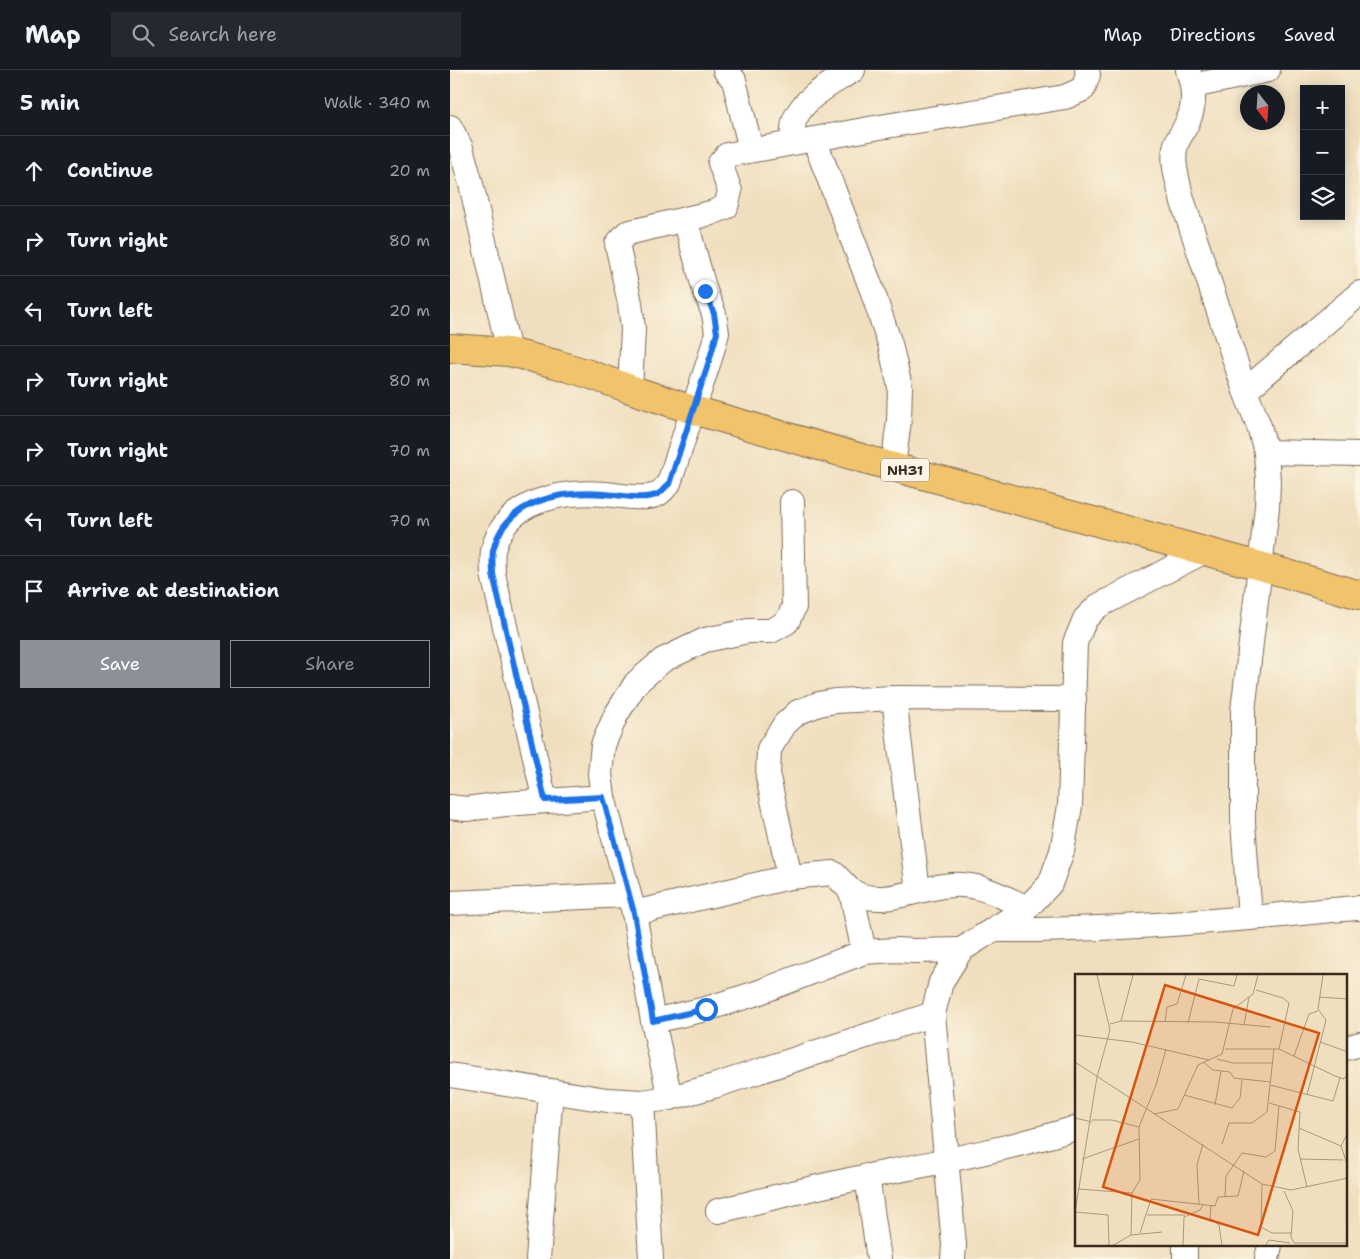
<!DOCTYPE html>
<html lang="en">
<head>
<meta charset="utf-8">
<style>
  body { margin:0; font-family:"Shantell Sans",sans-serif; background:#242831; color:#f1f3f6 }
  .controls { position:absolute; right:15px; top:15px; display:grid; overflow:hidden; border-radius:0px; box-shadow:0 2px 12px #0003 }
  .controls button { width:45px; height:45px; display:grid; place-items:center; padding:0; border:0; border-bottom:1px solid #363941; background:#171b24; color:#f1f3f6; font:25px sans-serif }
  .compass { position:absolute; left:790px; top:15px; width:45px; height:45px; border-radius:50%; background:#171b24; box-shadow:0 2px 12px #0003; rotate:163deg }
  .stop { position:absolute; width:15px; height:15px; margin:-11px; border:4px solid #1a73e8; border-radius:50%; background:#fff }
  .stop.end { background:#1a73e8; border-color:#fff; box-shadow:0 1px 5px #0008 }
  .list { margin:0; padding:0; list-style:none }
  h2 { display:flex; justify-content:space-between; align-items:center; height:65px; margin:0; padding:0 20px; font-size:21px }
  h2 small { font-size:16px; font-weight:400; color:#9ea1a6 }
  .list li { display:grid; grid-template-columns:32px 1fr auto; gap:15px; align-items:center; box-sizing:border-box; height:70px; padding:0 20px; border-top:1px solid #363941 }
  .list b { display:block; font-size:19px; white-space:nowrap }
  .list em { font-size:16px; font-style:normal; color:#9ea1a6 }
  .actions { display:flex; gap:10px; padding:15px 20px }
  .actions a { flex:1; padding:11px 0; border:1px solid #8c9099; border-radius:0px; text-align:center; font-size:18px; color:#8c9099 }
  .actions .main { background:#8c9099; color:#fff }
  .icon { flex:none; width:28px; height:28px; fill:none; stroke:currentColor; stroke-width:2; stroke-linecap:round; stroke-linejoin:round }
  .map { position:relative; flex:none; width:910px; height:1189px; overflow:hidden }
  header { display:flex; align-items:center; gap:30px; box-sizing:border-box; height:70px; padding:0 25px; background:#171b24; border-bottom:1px solid #363941 }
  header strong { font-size:24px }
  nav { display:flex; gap:28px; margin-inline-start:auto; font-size:18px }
  .search { width:350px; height:45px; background:#242831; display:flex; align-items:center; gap:12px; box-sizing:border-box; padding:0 18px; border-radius:0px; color:#9ea1a6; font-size:19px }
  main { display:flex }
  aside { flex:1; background:#171b24 }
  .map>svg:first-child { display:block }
</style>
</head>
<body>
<header>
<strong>Map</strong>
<div class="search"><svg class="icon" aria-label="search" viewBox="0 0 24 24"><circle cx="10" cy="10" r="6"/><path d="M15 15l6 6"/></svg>Search here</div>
<nav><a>Map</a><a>Directions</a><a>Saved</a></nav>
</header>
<main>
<aside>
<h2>5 min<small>Walk · 340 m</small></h2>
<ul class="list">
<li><svg class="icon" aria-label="ahead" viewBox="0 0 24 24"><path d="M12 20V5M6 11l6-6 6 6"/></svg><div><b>Continue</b></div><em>20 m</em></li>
<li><svg class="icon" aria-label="right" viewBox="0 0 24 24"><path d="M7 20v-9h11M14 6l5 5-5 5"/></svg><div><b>Turn right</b></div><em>80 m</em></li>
<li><svg class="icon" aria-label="left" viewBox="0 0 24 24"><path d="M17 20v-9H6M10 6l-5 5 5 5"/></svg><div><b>Turn left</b></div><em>20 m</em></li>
<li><svg class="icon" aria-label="right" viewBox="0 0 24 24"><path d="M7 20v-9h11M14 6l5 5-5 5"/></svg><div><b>Turn right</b></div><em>80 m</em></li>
<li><svg class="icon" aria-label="right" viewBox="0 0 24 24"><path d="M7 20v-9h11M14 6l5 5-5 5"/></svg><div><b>Turn right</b></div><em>70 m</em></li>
<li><svg class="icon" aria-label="left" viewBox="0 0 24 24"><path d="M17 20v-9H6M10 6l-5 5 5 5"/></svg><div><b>Turn left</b></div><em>70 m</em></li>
<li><svg class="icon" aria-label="arrive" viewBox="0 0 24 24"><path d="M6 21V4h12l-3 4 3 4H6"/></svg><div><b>Arrive at destination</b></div></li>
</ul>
<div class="actions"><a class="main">Save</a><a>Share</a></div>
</aside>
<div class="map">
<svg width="910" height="1189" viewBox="0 0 910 1189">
  <rect width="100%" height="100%" fill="#fcf5e5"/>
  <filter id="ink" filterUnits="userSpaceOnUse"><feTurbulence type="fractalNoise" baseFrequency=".02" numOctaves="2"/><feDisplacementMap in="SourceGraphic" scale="10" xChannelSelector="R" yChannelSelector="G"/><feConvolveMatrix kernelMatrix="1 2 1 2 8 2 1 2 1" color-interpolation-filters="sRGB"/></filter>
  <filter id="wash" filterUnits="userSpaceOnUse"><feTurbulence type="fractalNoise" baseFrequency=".0096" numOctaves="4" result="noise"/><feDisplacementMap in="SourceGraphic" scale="20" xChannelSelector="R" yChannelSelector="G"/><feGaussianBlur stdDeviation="1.12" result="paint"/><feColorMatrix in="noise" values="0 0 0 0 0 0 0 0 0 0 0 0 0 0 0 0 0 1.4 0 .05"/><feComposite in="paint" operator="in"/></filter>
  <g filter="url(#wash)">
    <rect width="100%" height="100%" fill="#f0dfbe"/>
  </g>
  <g filter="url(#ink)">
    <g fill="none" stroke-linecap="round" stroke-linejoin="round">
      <g stroke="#7a6956" stroke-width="26">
        <g id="minor">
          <path d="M275 0 284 10 301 80"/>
          <path d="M738 0C744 19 746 35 737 53 734 60 729 67 726 74 721 92 728 111 732 129L795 321 809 356 816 382 818 411 817 437 793 641V752L800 848"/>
          <path d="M743 16 818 0"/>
          <path d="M0 57 11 78 21 114 59 282"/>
          <path d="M364 69 422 220 440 274 450 317 449 350 443 397"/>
          <path d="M342 73C343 65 342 56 345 49 355 26 383 13 403 0"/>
          <path d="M180 319 183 259 180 233 167 174 177 163 261 143 276 137 280 121 270 93 277 85 430 57 615 27 633 19 638 5 637 0"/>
          <path d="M795 321 910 223"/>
          <path d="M816 382 910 384"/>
          <path d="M444 628 468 821"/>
          <path d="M95 731 43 504C43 495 41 485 44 477 57 430 112 420 155 424 169 425 195 431 208 424 212 422 215 417 219 413L260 288 267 263 264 244 255 221 235 149"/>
          <path d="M0 737 16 739 55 734 153 727"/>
          <path d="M340 807 318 707 319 679 335 654 348 642 369 634 385 631 444 628 624 629"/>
          <path d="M401 821 414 882"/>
          <path d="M0 833 178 825"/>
          <path d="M184 843 340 807 383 803C390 808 395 817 402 821 432 841 478 812 512 815 535 816 557 829 577 838"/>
          <path d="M543 860C629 861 714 855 799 848 836 845 873 840 910 838"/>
          <path d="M203 951 256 939 307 923 414 882 446 880 464 881 511 880"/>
          <path d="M896 978 910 974"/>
          <path d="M0 1005 157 1030 192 1032 220 1028 264 1016 483 944"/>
          <path d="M220 1028 203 951 184 843 153 727 150 704 153 675 166 645 186 613 213 590 255 570 298 561H321L337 552 344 537 342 432"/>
          <path d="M192 1032 201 1189"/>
          <path d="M417 1106 429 1189"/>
          <path d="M268 1141C318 1129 368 1116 419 1106 489 1092 558 1079 626 1058"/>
          <path d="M88 1189 101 1021"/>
          <path d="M503 1189 504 1175 483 944 491 912 511 880 577 838 600 814 612 781 620 736 625 573 635 549 648 536 755 481"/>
          <path d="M735 1189V1175"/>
          <path d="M817 1189 820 1175"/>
        </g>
      </g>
      <g stroke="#7a6956" stroke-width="30">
        <path id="highway" d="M0 278 59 282 106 294 139 304 180 319 243 340 443 397 810 496 910 525"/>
      </g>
      <use href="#minor" stroke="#fff" stroke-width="24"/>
      <use href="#highway" stroke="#f1c36a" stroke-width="28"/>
    </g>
  </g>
  <g fill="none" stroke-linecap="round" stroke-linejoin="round" filter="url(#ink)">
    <path stroke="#1a73e8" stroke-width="6" d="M255 221 264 244 267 263 260 288 219 414C215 417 212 422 208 424 195 431 169 425 155 424 112 420 57 430 44 477 41 485 43 495 43 504L95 730 153 727 184 843 203 951 256 939"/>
  </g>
  <g text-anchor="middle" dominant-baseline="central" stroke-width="5" stroke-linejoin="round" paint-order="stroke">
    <rect fill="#fcf5e5" stroke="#75675a" stroke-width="1" x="431" y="388.5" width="48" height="23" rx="4"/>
    <g font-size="14" font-weight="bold" fill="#3b2a1e">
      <text x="455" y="400">NH31</text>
    </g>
  </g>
  <g transform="translate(625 904)">
    <rect width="272" height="272" fill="#f0dfbe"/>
    <path fill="none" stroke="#a8977e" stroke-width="1" d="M181 16 208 24 214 29 204 75M244 23 273 25M46 47 58 1M90 48 92 33 102 30 111 1M113 49 124 5 159 12 162 1M35 50 46 47 140 48 196 53M169 51 174 23M0 61 57 68 134 86M245 68 273 78M150 75H204L260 102 269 105 273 99M219 82 234 40 243 37M142 85 158 89H198M0 88 187 210 216 216 273 204M128 88 138 96 155 98 159 104 195 108M195 111 258 127 265 104M109 121 157 134 165 124 167 106M232 121 251 46 243 35 248 1M194 129 225 138 223 175 232 213M140 131 146 97M79 140 103 135 123 91 147 80 158 35 178 20 183 1M0 144 17 148M17 146H37L64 153M224 154 266 172M273 158 266 172 273 193M147 170 154 149H177L192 138 199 75M7 185 64 165M225 185 268 186M187 210 186 253 197 259H216M3 215 57 219M209 217 218 237 216 263 219 269H273M150 223 151 202 167 179 191 183 200 177 204 132M124 230 122 191 128 170M136 231 135 244 144 251 147 272M0 238 22 103 35 56 22 1M0 238 33 241 34 272M72 241H110M65 259 76 225 140 232 143 223 163 222 169 197M56 261 87 258M37 272 56 261 57 219 65 206 64 153 81 111 91 75M108 272 109 243 125 236 128 231M190 272 194 266 215 269"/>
    <path fill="#d7540e" fill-opacity="0.15" stroke="#d7540e" stroke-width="2.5" d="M90 11 244 59 183 261 28 213Z"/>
    <rect width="272" height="272" fill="none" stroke="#3b2a1e" stroke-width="2.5"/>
  </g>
</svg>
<div class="controls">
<button>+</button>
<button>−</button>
<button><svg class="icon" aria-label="layers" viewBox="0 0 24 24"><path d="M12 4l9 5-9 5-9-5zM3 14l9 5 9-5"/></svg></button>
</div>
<svg class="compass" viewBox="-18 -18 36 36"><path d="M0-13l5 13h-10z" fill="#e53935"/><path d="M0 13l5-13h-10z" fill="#9ea1a6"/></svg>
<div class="stop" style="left:256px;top:939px"></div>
<div class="stop end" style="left:255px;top:221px"></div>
</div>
</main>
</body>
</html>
